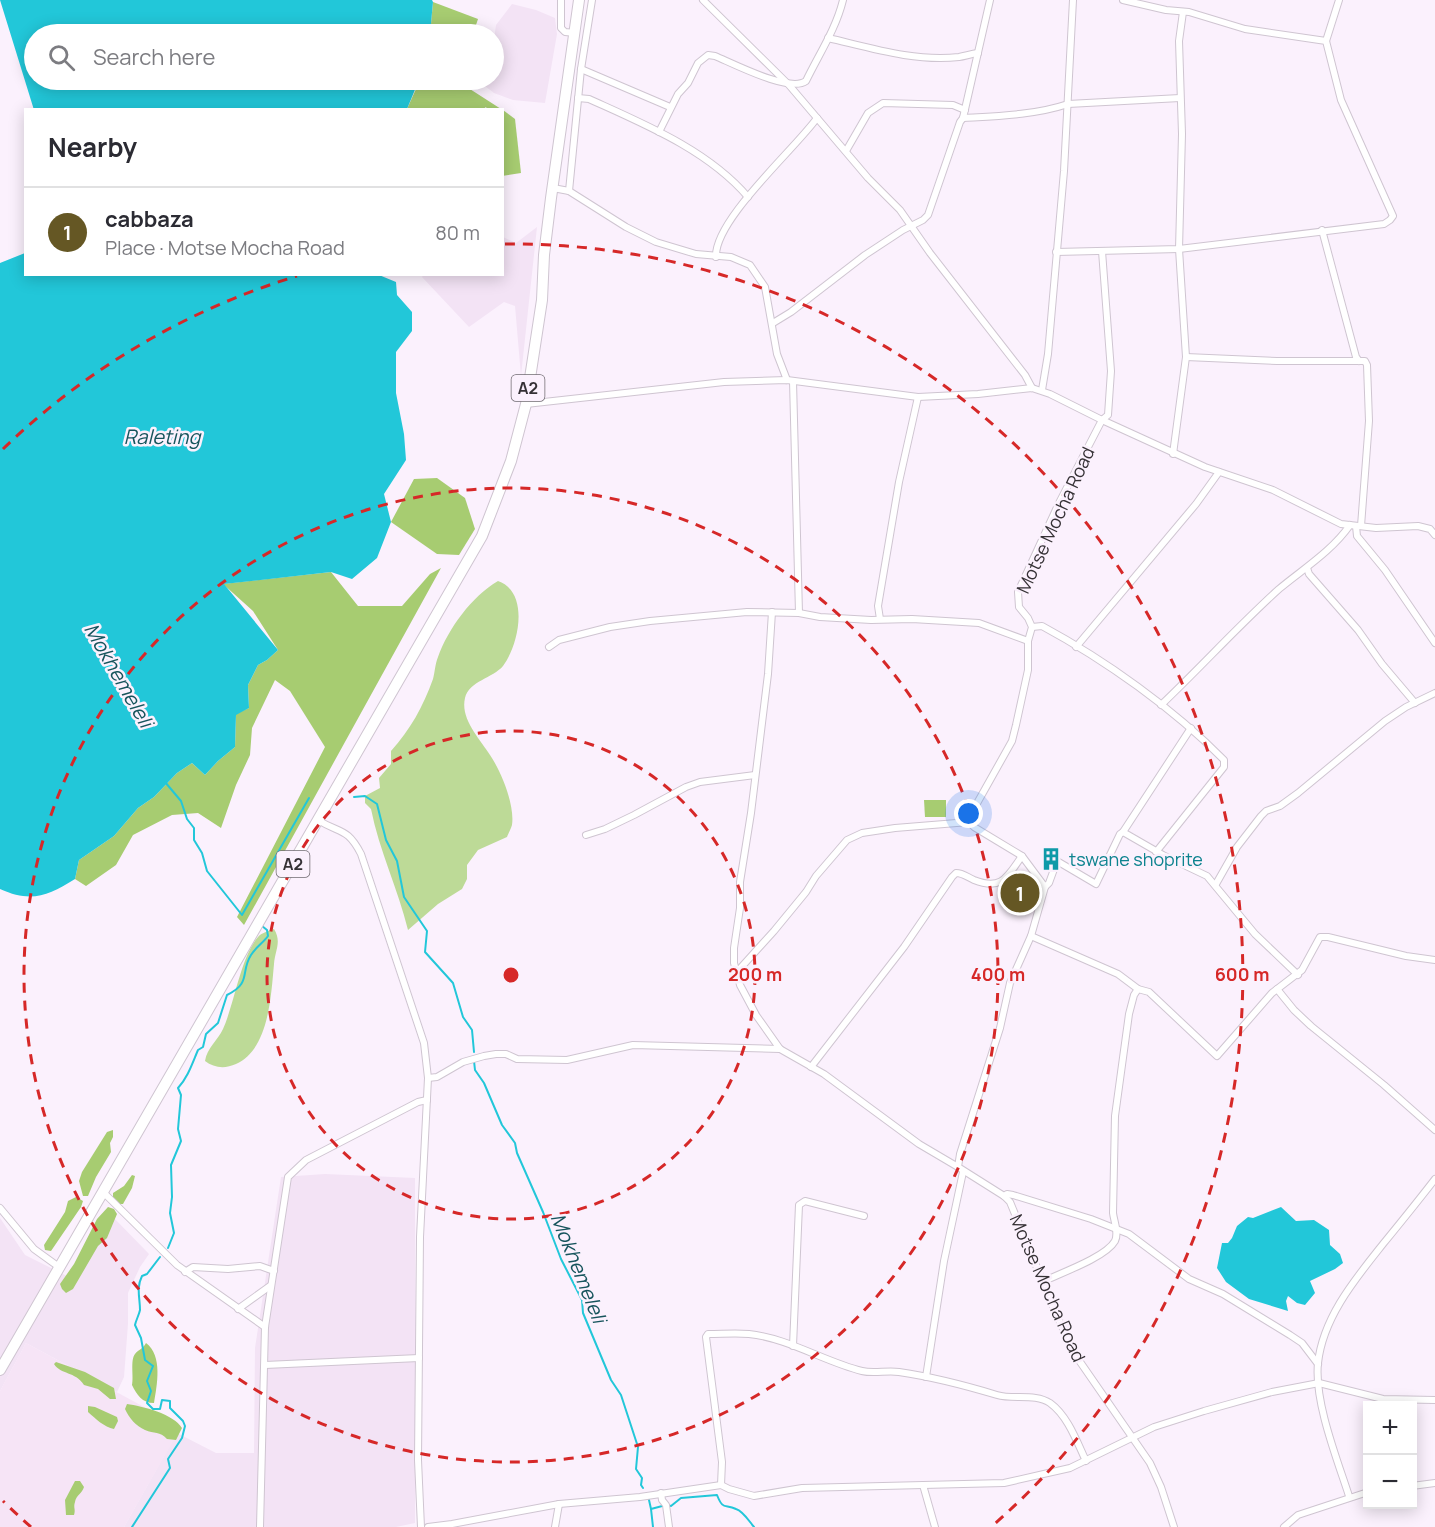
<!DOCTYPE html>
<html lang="en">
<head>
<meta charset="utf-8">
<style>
  body { margin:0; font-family:Manrope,sans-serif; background:#f7f7f7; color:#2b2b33 }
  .controls { position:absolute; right:18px; bottom:18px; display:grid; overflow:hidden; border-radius:0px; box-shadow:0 3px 15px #0003 }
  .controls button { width:54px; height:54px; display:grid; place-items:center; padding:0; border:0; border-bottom:2px solid #e1e1e2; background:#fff; color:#2b2b33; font:30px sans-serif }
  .you { position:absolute; left:969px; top:814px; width:21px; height:21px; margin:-15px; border:4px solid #fff; border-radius:50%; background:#1a73e8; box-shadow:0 0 0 9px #1a73e833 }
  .badge { display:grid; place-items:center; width:39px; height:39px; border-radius:50%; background:#655724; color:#fff; font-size:20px; font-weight:700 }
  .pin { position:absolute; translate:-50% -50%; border:3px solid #fff; box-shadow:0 2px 6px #0006 }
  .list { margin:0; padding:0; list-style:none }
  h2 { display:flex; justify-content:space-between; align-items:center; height:78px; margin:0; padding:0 24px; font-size:26px }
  h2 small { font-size:20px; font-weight:400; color:#7c7c81 }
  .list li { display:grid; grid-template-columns:39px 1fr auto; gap:18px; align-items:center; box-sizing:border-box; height:90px; padding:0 24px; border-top:2px solid #e1e1e2 }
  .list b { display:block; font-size:22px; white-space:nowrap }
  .list p { margin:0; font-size:20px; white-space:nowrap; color:#7c7c81 }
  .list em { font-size:20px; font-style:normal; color:#7c7c81 }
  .icon { flex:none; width:33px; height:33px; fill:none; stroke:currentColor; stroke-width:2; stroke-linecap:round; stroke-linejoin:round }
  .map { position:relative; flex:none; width:1435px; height:1527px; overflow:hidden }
  .search { position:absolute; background:#fff; box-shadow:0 3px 15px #0003; left:24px; top:24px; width:480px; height:66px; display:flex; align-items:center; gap:15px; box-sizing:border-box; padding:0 21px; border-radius:33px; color:#7c7c81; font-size:22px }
  .panel { position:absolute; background:#fff; box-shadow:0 3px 15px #0003; left:24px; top:108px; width:480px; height:168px; border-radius:0px }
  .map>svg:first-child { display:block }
</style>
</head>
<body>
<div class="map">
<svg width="1435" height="1527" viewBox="0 0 1435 1527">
  <rect width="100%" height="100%" fill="#fbf1fd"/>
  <g fill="#f3e3f5">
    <path d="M512 4 536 10 555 18 557 34 545 103 513 100 494 93 481 83 482 80H494V39L496 25Z"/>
    <path d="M537 227 521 376 515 306 504 302 469 327 422 277 424 274H502L503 237 516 243Z"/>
    <path d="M325 1174 415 1178V1523L396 1527H124L177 1433 216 1453H254L255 1348 281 1177Z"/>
    <path d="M110 1214 149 1254 140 1267 128 1293V1324L124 1377 117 1392 26 1343 0 1391V1218L25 1255 69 1277Z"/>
  </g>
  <path fill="#f6e4f6" d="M26 1343 181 1427 124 1527H0V1391Z"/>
  <g fill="#bdda97">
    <path d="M498 581C530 592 519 645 503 666 493 678 469 681 465 698 460 719 480 739 490 755 501 771 515 805 512 825 511 829 508 834 507 837L478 850 467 865V879L462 889 438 904 408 930C398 889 379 850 371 809L365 803V796L380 788 379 778 391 764V751C410 730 423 707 433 679 435 672 435 664 438 657 448 629 472 596 498 581Z"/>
    <path d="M274 929C282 942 275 950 274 964 271 996 269 1049 236 1064 225 1069 214 1068 205 1061 207 1048 218 1040 223 1029 234 1005 241 956 258 937 261 933 269 931 274 929Z"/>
  </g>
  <g fill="#a7cc71">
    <path d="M433 2 478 19 473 34H430Z"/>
    <path d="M420 80H459V82L501 109H487L486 107 482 110 407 109Z"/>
    <path d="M503 110 515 119 521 173 502 176Z"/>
    <path d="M437 478 465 498 475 529 459 555 437 554 391 522 414 479Z"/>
    <path d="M441 568 244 925 237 917 325 747 290 691 275 680 252 728 250 755 236 785 221 828 198 813 172 815 133 835 116 865 86 886 75 879 79 860 114 836 138 808 154 797 177 773 192 763 205 775 218 761 235 747 236 714 249 708 248 685 258 665 267 660 278 650 253 611 223 584 331 572 358 606H402L430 574Z"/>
    <path d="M924 800H946V817H925Z"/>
    <path d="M113 1130V1137L110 1143 111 1152 96 1177 88 1196H83L79 1181 82 1172 107 1132Z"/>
    <path d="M132 1175 135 1176 132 1188 123 1204H119L113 1198V1193L124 1186Z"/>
    <path d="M76 1197 83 1201 81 1207 51 1251 45 1250 44 1245 65 1212 68 1201Z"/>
    <path d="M108 1207 114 1209 117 1214 107 1238 98 1246 73 1289 66 1293 62 1289 60 1284 74 1264 97 1219Z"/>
    <path d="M146 1343C163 1356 157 1385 154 1403 142 1403 137 1395 132 1385 134 1377 130 1360 135 1354 139 1349 143 1349 146 1343Z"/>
    <path d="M56 1362 85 1372 114 1388 116 1399H110L98 1389 84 1385C75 1371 61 1375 54 1364Z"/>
    <path d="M127 1404C142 1406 174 1414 182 1428L176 1440 167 1439C160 1431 154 1434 145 1430 136 1426 129 1418 125 1409Z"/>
    <path d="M88 1406 95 1407 117 1417 118 1421 114 1429C104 1427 96 1419 88 1412Z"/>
    <path d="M75 1481H80L84 1487C82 1494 76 1495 75 1502 73 1508 76 1509 74 1515H66L65 1500Z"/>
  </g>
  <g fill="#22c7d9">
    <path d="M0 0H432L433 2 430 34H34V80H419L407 109 34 110Z"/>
    <path d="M25 253 26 274 379 275 396 282 397 295 412 312V331L396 352V393L404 434 406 460 384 494 391 522 377 558 352 579 331 572 224 584 278 650 267 660 258 665 248 685 249 708 236 715 235 747 218 761 205 775 192 763 177 773 154 797 138 808 114 836 79 860 75 879C48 896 31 903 0 889V263Z"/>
    <path d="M1281 1207 1296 1221 1314 1220 1329 1230 1330 1245 1340 1254 1343 1263 1335 1269 1310 1281 1315 1293 1305 1305 1297 1303 1288 1296 1286 1301 1288 1311 1249 1299 1226 1282 1217 1268 1222 1243H1228L1232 1238 1237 1226 1248 1217 1253 1218Z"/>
  </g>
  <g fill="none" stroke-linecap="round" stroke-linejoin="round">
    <g stroke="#22c7d9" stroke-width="2">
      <path d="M165 782 181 801 187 819 194 828V840L202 853 207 871 242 915 309 798"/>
      <path d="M354 797 365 796 377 804 386 840 397 861 404 897 427 931 425 952 453 983 463 1017 472 1030 474 1052"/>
      <path d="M474 1061 475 1070 484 1083 502 1125 515 1143 517 1153 543 1212 561 1259 582 1300 583 1313 611 1380 621 1395 638 1447 636 1469 642 1478 641 1485 643 1488"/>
      <path d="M168 1248 174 1233 170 1213 172 1197 171 1165 181 1141 178 1129 181 1095 178 1088C188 1077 192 1064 198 1050L203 1047 206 1034 218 1023 227 995C252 983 240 972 251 955 256 947 263 943 268 936L267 930 262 926"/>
      <path d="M649 1500 651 1509 666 1505 671 1506 681 1498 717 1495C723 1510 724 1504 736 1509 743 1511 749 1521 754 1527"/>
      <path d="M651 1509 653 1527"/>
      <path d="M132 1527 170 1468 168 1459 182 1438 185 1426 183 1421 170 1408V1401L162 1400 160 1409H153L147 1403 151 1391 147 1381 153 1366 145 1360 141 1338 135 1325C136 1320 139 1315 140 1310 140 1298 136 1288 142 1276L147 1274 160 1257"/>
    </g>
    <g stroke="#cfc5d1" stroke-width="8">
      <g id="minor">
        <path d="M561 0V28L565 32 575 33"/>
        <path d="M703 0 789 85 868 178 900 210 930 253 1025 375 1032 388"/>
        <path d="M828 38C871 48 915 62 959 57 965 56 971 54 978 53"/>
        <path d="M1326 41 1339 0"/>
        <path d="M581 69 670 107"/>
        <path d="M578 98 589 99C644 124 708 150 748 197"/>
        <path d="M963 118C998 116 1035 115 1068 104L1180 98"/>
        <path d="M659 132 678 94 688 83 698 63 708 55 715 56C734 64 790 93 806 81 819 54 836 29 843 0"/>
        <path d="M846 151 868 113 883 103 953 105 965 110"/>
        <path d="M553 188 569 191 626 227 656 242 696 254 731 257 750 265 765 287 777 354 787 380"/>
        <path d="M569 191 581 69 592 0"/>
        <path d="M1322 230 1356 357 1359 361"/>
        <path d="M1102 251 1111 371 1108 415 1102 420 1205 467 1273 490 1341 524 1376 528 1418 526 1430 529 1435 535"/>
        <path d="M1056 252 1179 249 1384 224 1390 220 1393 216 1341 100 1326 41 1245 29 1189 12 1166 10 1123 0"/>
        <path d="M716 257C714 220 795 149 817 118"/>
        <path d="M773 323 791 312 865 255 903 230 923 220 928 215 960 122 963 118 990 0"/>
        <path d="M1186 357 1277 361H1365L1367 365 1369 421 1361 526"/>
        <path d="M793 381 799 613"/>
        <path d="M1042 390 1048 354 1064 171 1073 0"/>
        <path d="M526 404 724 382 787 380 918 397 978 394 1032 388 1050 394 1102 420 1059 503 1018 592 1019 607 1028 618 1032 627 1028 641V670L1016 725 1012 741 971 814 969 822 974 827 1022 856 1045 887 1031 936 1010 983 1000 1028 960 1154 958 1167 1004 1196 1010 1202 1056 1314 1076 1356 1150 1463 1161 1487 1174 1527"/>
        <path d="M1173 454 1186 357 1179 249 1182 134 1179 41 1183 12"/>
        <path d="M1356 526 1357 536 1385 570 1435 643"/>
        <path d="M1307 568 1309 574 1358 630 1382 664 1415 703"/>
        <path d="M772 612 768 674 751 813 740 882V908L734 948V963L740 985 756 1015 780 1049 824 1074 919 1144 958 1167"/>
        <path d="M880 619 878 606 899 482 918 397"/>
        <path d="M1032 627 1042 626C1105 660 1174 709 1224 760V767L1156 852"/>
        <path d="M549 647 559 640 610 627 650 621 747 612 799 613 820 617 871 620 912 619 979 623 1028 641"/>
        <path d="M1076 647 1196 504 1219 472"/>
        <path d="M1161 705C1201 667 1238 626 1279 589 1303 569 1332 551 1350 525"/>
        <path d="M1191 728 1123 832 1163 855 1207 876 1255 934 1298 975"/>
        <path d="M318 820C340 834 347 827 361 854L424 1043 428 1078 420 1237 418 1460 421 1527"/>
        <path d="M586 835 605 829 634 815 686 787 700 782 755 775"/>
        <path d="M1216 884 1237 847 1261 816 1266 811 1280 806 1298 793 1385 721 1406 707 1435 693"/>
        <path d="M1045 887 1049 883 1057 861 1096 884 1120 834 1123 832"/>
        <path d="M1031 936 1118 974 1138 989 1134 995 1129 1014 1115 1116 1113 1213C1114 1221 1119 1233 1115 1241 1106 1257 1061 1273 1044 1281"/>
        <path d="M736 973 774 931 806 892 816 876 847 840 862 833 895 828 969 822"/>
        <path d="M1138 989 1149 992 1217 1056 1272 993 1302 970 1320 937H1328L1406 956 1435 960"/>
        <path d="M1277 989 1294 1010 1311 1026 1384 1085 1435 1130"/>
        <path d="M811 1067 904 947 952 877 956 873C963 873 967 877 974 880 1002 891 1007 877 1022 856"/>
        <path d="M428 1078 437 1077 463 1062 484 1056 496 1054H506L517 1059 567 1060 633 1045 780 1049"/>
        <path d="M103 1192 177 1265 265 1327"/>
        <path d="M1004 1196 1007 1194 1013 1195 1091 1219 1129 1234 1189 1279 1223 1294 1290 1335 1302 1343 1318 1364"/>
        <path d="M0 1208 34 1249 59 1267"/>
        <path d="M185 1272 193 1267 228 1269 260 1266 274 1271"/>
        <path d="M238 1309 270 1286"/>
        <path d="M793 1346 799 1205 805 1201 864 1216"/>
        <path d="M265 1365 419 1358"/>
        <path d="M926 1377 944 1261 963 1172"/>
        <path d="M721 1485 722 1462 706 1337 708 1334C722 1334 736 1333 749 1334 788 1338 825 1362 862 1371 874 1374 887 1370 899 1372 933 1377 964 1385 997 1395 1014 1400 1035 1393 1050 1403 1068 1416 1077 1442 1086 1461"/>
        <path d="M923 1485 935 1527"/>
        <path d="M1412 1486 1435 1483"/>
        <path d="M661 1493 662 1500 666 1505 669 1527"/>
        <path d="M1349 1496C1337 1459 1314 1401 1318 1363 1323 1317 1356 1278 1383 1244 1401 1222 1418 1201 1435 1179"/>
        <path d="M260 1527 265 1327 288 1177 306 1160 418 1102 427 1100"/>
        <path d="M428 1527 452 1524 559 1504 640 1497 721 1485 729 1489 754 1496 802 1488 1004 1483 1070 1468 1154 1427 1204 1411 1272 1392 1319 1383 1383 1399 1435 1400"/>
        <path d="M555 1527 559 1504"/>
        <path d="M1284 1527 1298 1515 1368 1492"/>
      </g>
    </g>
    <g stroke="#cfc5d1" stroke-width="12">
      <path id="primary" d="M0 1370 482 536 511 461 526 404 542 300 544 255 551 198 579 0"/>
    </g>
    <use href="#minor" stroke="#fff" stroke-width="6"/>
    <use href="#primary" stroke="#fff" stroke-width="10"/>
  </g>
  <g fill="none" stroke="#d62828" stroke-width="3" stroke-dasharray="10 8">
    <circle cx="511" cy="975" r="244"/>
    <circle cx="511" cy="975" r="487"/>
    <path d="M31 1527A731 731 0 0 1 3 1501M3 449A731 731 0 0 1 297 276M505 244A731 731 0 0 1 991 1527"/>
  </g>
  <defs>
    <g id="building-bare" transform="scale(1.8)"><path d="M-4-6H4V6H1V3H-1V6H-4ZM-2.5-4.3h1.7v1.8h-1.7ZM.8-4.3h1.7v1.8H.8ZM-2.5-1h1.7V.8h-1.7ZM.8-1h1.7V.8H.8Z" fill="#0f9aa8" stroke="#fbf1fd" stroke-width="2.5" paint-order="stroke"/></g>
  </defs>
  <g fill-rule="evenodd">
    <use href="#building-bare" x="1051" y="859"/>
  </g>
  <g text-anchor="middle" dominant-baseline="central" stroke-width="5" stroke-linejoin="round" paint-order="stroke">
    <g fill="#fbf1fd" stroke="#706b71" stroke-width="1.5">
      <rect x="511.5" y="375" width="33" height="26" rx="4.5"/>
      <rect x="276.5" y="851" width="33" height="26" rx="4.5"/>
    </g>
    <g font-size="16" font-weight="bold" fill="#353135">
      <text x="528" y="388">A2</text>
      <text x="293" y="864">A2</text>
    </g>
    <g font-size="18" fill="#353135" stroke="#fbf1fd">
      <text transform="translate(1055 520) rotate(-65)">Motse Mocha Road</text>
      <text transform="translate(1048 1288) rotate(66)">Motse Mocha Road</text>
    </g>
    <g font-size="18" fill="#0d838f" stroke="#fbf1fd" text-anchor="start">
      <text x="1069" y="859">tswane shoprite</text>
    </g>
    <g font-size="20" font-style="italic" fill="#16545c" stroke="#fbf1fd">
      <text x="162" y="436">Raleting</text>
      <text transform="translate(119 675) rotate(60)">Mokhemeleli</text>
      <text transform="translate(579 1268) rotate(68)">Mokhemeleli</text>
    </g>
  </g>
  <circle cx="511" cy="975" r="9" fill="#d62828" stroke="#fbf1fd" stroke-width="3"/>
  <g font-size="18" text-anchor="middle" font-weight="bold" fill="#d62828" stroke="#fbf1fd" stroke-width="5" stroke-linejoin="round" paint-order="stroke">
    <text x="755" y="981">200 m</text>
    <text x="998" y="981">400 m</text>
    <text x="1242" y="981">600 m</text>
  </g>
</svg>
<div class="controls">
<button>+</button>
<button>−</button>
</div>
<div class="you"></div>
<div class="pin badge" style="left:1020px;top:893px">1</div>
<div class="search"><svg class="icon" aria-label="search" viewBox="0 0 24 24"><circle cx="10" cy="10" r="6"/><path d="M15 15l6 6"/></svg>Search here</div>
<section class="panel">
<h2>Nearby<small></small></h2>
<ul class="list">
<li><span class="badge">1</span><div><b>cabbaza</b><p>Place · Motse Mocha Road</p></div><em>80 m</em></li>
</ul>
</section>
</div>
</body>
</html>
